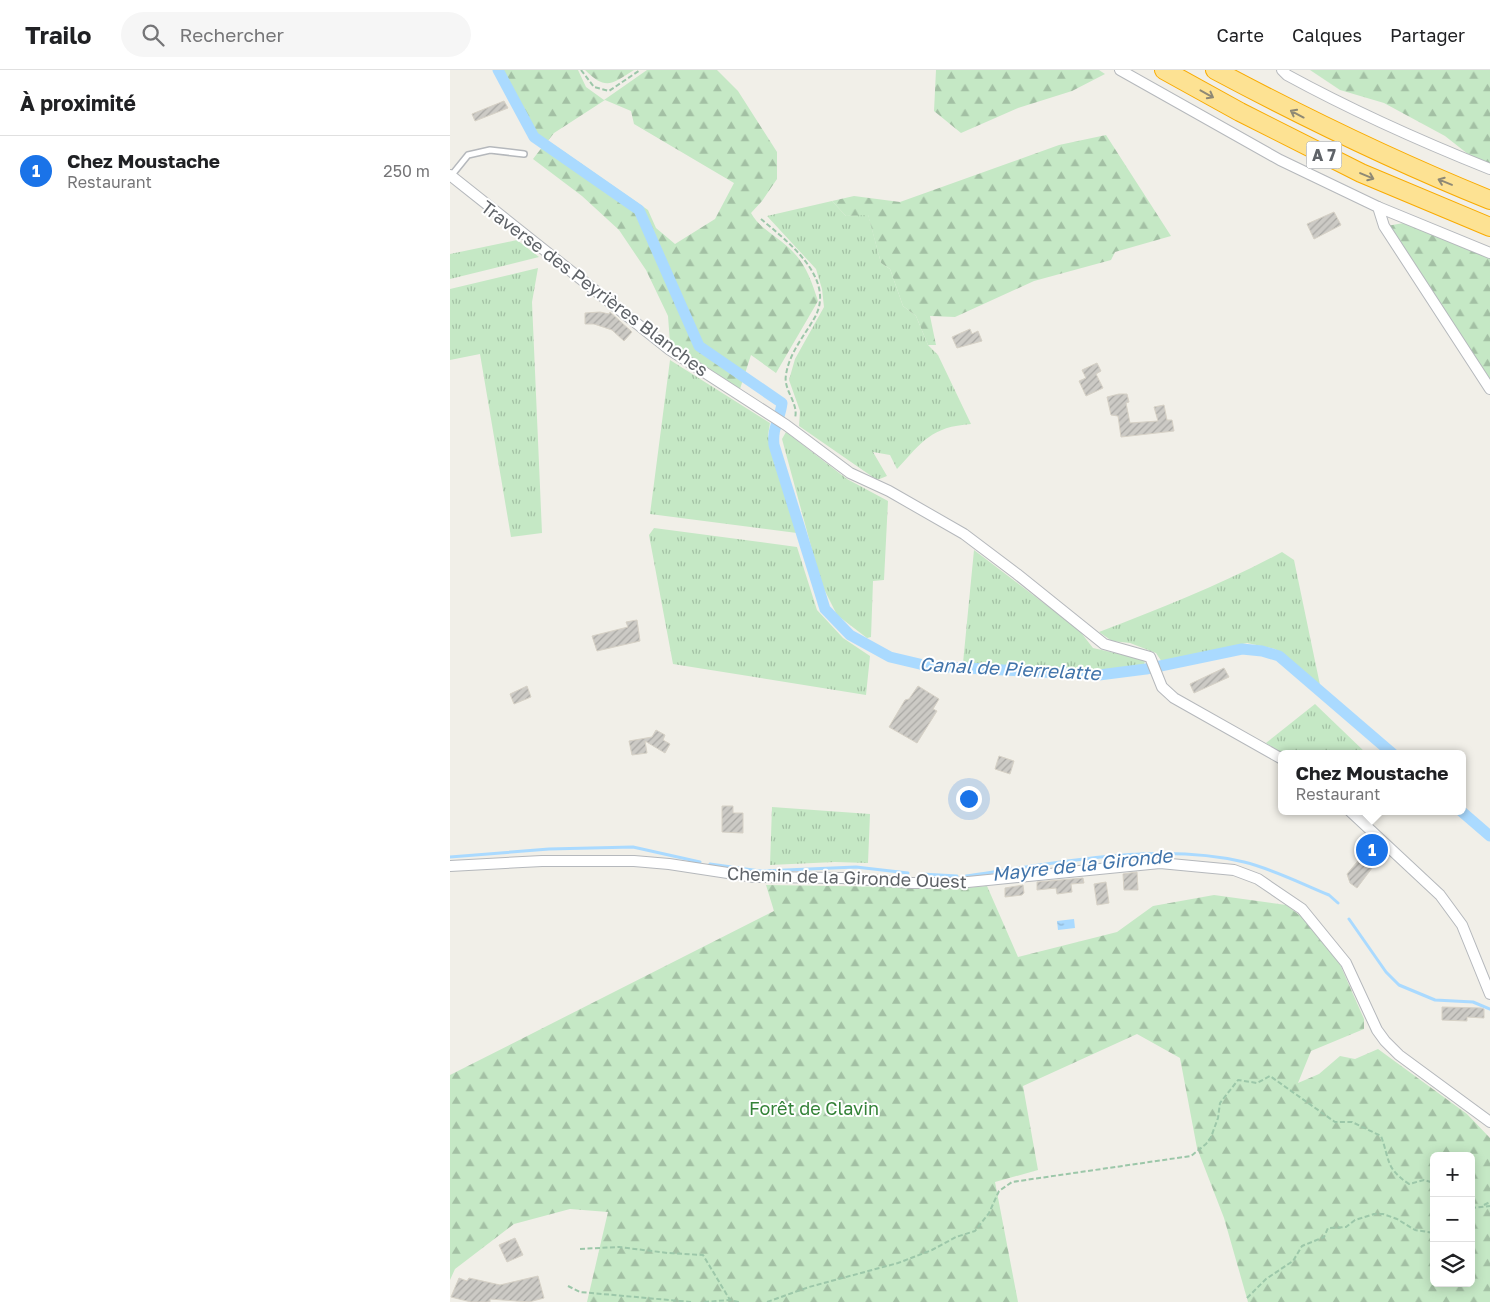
<!DOCTYPE html>
<html lang="fr">
<head>
<meta charset="utf-8">
<style>
  body { margin:0; font-family:"Golos Text",sans-serif; background:#f6f6f6; color:#202124 }
  .controls { position:absolute; right:15px; bottom:15px; display:grid; overflow:hidden; border-radius:8px; box-shadow:0 2px 12px #0003 }
  .controls button { width:45px; height:45px; display:grid; place-items:center; padding:0; border:0; border-bottom:1px solid #e0e0e0; background:#fff; color:#202124; font:25px sans-serif }
  .you { position:absolute; left:518px; top:728px; width:18px; height:18px; margin:-12px; border:4px solid #fff; border-radius:50%; background:#1a73e8; box-shadow:0 0 0 8px #1a73e833 }
  .badge { display:grid; place-items:center; width:32px; height:32px; border-radius:50%; background:#1a73e8; color:#fff; font-size:16px; font-weight:700 }
  .pin { position:absolute; translate:-50% -50%; border:2px solid #fff; box-shadow:0 1px 5px #0006 }
  .popup { position:absolute; left:828px; top:680px; width:188px; height:65px; box-sizing:border-box; display:grid; place-content:center; border-radius:8px; background:#fff; filter:drop-shadow(0 1px 4px #0005); font-size:16px; white-space:nowrap; color:#757577 }
  .popup b { font-size:19px; color:#202124 }
  .popup::after { content:''; position:absolute; left:50%; top:100%; margin-left:-10px; border:10px solid transparent; border-top-color:#fff }
  .list { margin:0; padding:0; list-style:none }
  h2 { display:flex; justify-content:space-between; align-items:center; height:65px; margin:0; padding:0 20px; font-size:21px }
  h2 small { font-size:16px; font-weight:400; color:#757577 }
  .list li { display:grid; grid-template-columns:32px 1fr auto; gap:15px; align-items:center; box-sizing:border-box; height:70px; padding:0 20px; border-top:1px solid #e0e0e0 }
  .list b { display:block; font-size:19px; white-space:nowrap }
  .list p { margin:0; font-size:16px; white-space:nowrap; color:#757577 }
  .list em { font-size:16px; font-style:normal; color:#757577 }
  .icon { flex:none; width:28px; height:28px; fill:none; stroke:currentColor; stroke-width:2; stroke-linecap:round; stroke-linejoin:round }
  .map { position:relative; flex:none; width:1040px; height:1232px; overflow:hidden }
  header { display:flex; align-items:center; gap:30px; box-sizing:border-box; height:70px; padding:0 25px; background:#fff; border-bottom:1px solid #e0e0e0 }
  header strong { font-size:24px }
  nav { display:flex; gap:28px; margin-inline-start:auto; font-size:18px }
  .search { width:350px; height:45px; background:#f6f6f6; display:flex; align-items:center; gap:12px; box-sizing:border-box; padding:0 18px; border-radius:28px; color:#757577; font-size:19px }
  main { display:flex }
  aside { flex:1; background:#fff }
  .map>svg:first-child { display:block }
</style>
</head>
<body>
<header>
<strong>Trailo</strong>
<div class="search"><svg class="icon" aria-label="search" viewBox="0 0 24 24"><circle cx="10" cy="10" r="6"/><path d="M15 15l6 6"/></svg>Rechercher</div>
<nav><a>Carte</a><a>Calques</a><a>Partager</a></nav>
</header>
<main>
<aside>
<h2>À proximité<small></small></h2>
<ul class="list">
<li><span class="badge">1</span><div><b>Chez Moustache</b><p>Restaurant</p></div><em>250 m</em></li>
</ul>
</aside>
<div class="map">
<svg width="1040" height="1232" viewBox="0 0 1040 1232">
  <defs>
    <pattern id="grass-tufts" width="24" height="20" patternUnits="userSpaceOnUse" patternTransform="scale(1.25)"><rect width="24" height="20" fill="#c5e8c5"/><path d="M3 7l-1-3M5 7V3M7 7l1-3M15 17l-1-3M17 17v-4M19 17l1-3" fill="none" stroke="#a3c0a4"/></pattern>
    <pattern id="forest-firs" width="22" height="20" patternUnits="userSpaceOnUse" patternTransform="scale(1.25)"><rect width="22" height="20" fill="#c5e8c5"/><path d="M5 1l3.5 6h-7zM16 11l3.5 6h-7z" fill="#a3c0a4"/></pattern>
    <pattern id="water-ripples" width="26" height="14" patternUnits="userSpaceOnUse" patternTransform="scale(1.25)"><rect width="26" height="14" fill="#aadaff"/><path d="M2 4q2-2 4 0t4 0M15 11q2-2 4 0t4 0" fill="none" stroke="#8eb4d2"/></pattern>
    <pattern id="building-hatch" width="6" height="6" patternUnits="userSpaceOnUse" patternTransform="scale(1.25)"><rect width="6" height="6" fill="#cccac5"/><path d="M-1 1l2-2M0 6l6-6M5 7l2-2" fill="none" stroke="#a9a8a4"/></pattern>
  </defs>
  <rect width="100%" height="100%" fill="#f1efe8"/>
  <g fill="url(#grass-tufts)">
    <path d="M382 131 396 146 418 144 431 193 440 199 453 236 466 246 478 275 488 285 521 354C481 357 473 371 447 399L440 385 423 382 437 406 427 410 349 356 350 341 339 310 345 289 374 237 372 219 366 199 317 146Z"/>
    <path d="M67 170 89 187 0 209V184Z"/>
    <path d="M88 198 82 232 92 463 61 467 30 284 0 290V219Z"/>
    <path d="M220 290 320 353 318 365 347 463 200 444Z"/>
    <path d="M336 362 397 409 438 431 434 510 423 511 421 567 417 568 387 545 371 513 332 369Z"/>
    <path d="M204 458 347 477 367 540 393 568 420 586 416 625 223 594 199 465Z"/>
    <path d="M524 480 629 560 643 578 695 590 694 596 640 601 513 593Z"/>
    <path d="M832 482 844 490 870 615 825 579 797 573 712 592 706 583 680 573 662 571 649 562C712 538 773 514 832 482Z"/>
    <path d="M865 634 917 684H833L816 673Z"/>
    <path d="M322 737 420 744 418 793 385 792 320 795Z"/>
  </g>
  <g fill="url(#forest-firs)" fill-rule="evenodd">
    <path d="M53 0H128L136 17 154 30 197 0H267L288 21 327 82V109L312 131 301 143C309 158 325 165 338 177 355 192 361 209 368 231L326 303 301 285 290 319 220 273 218 246 196 200 169 160 132 126 83 89 93 76 96 79 100 72 198 140 206 158 225 174 265 149 284 113 184 54 181 41 155 30 104 63 97 72 88 65Z"/>
    <path d="M135 0H184C162 14 156 21 135 0Z"/>
    <path d="M486 0H649L655 4 622 21 568 38 511 63 484 41Z"/>
    <path d="M860 0H1040V94L1023 88 995 66 934 33 890 20Z"/>
    <path d="M656 65 721 166 665 182 661 190 584 211 505 247 480 246 486 275H478L466 246 453 236 440 199 431 193 418 145 396 146 382 131 404 126 450 132 609 75Z"/>
    <path d="M959 152 1040 186V309L937 156Z"/>
    <path d="M316 815 514 818 537 816 568 887 667 862 703 836 764 825 836 835 860 853 889 892 914 949V959L861 981 848 1013 869 1004 890 986 905 989 928 979 1017 1044 1040 1068V1232H798L774 1148 747 1078 730 988 687 964 573 1016 588 1100 545 1112 568 1232H137L158 1142 120 1139 64 1154 5 1199 0 1210V1005L324 841ZM984 1086H1021V1213H984Z"/>
  </g>
  <path fill="url(#water-ripples)" d="M624 849 625 858 608 860 607 851Z"/>
  <g fill="none" stroke-linecap="round" stroke-linejoin="round">
    <g stroke="#aadaff" stroke-width="3">
      <path d="M0 787 99 779 183 777 250 792"/>
      <path d="M260 794 310 801 406 797 458 803"/>
      <path d="M472 804 507 806"/>
      <path d="M516 806C604 794 706 771 794 792 823 799 852 814 879 825L888 833"/>
      <path d="M899 849 936 902 949 915 985 930 1023 932 1040 939"/>
    </g>
    <g stroke="#aadaff" stroke-width="11">
      <path d="M48 0 84 67 189 140 249 276 332 333C330 350 322 357 324 375L375 539 400 565 440 587 478 596 649 605 696 599 792 579 812 581 829 586 943 684"/>
      <path d="M1011 741 1040 766"/>
    </g>
  </g>
  <g fill="url(#building-hatch)" stroke="#d6d1c6">
    <path d="M54 31 58 38 25 51 22 44Z"/>
    <path d="M884 142 891 155 864 169 857 154Z"/>
    <path d="M150 242 159 244 160 242 182 262 174 271 162 260 144 254H135V243Z"/>
    <path d="M520 259 522 264 528 261 532 271 507 278 502 267Z"/>
    <path d="M647 293 651 301 646 304 653 318 636 326 629 311 636 308 632 300Z"/>
    <path d="M669 324H677L679 332 676 333 680 353 708 351 704 337 714 335 717 350H722L724 361 671 367 668 346 661 345 657 327Z"/>
    <path d="M187 550 190 571 147 581 142 566 178 557 176 552Z"/>
    <path d="M774 598 779 607 744 623 740 614Z"/>
    <path d="M77 616 81 627 64 634 60 624Z"/>
    <path d="M468 616 489 629 483 639 487 641 467 673 439 657 455 630 459 629Z"/>
    <path d="M206 660 215 665 213 670 220 674 215 683 195 671 197 683 182 685 179 671 202 667Z"/>
    <path d="M549 686 564 691 560 704 545 699Z"/>
    <path d="M272 736H283V743H293V763L272 762Z"/>
    <path d="M918 767 934 782 907 818 900 813 897 804 912 786 906 782Z"/>
    <path d="M687 802 688 820H674L673 804Z"/>
    <path d="M633 808 634 813 621 814 622 822 607 824 606 818 587 820V812Z"/>
    <path d="M656 812 659 833 647 835 644 814Z"/>
    <path d="M573 815 574 823 572 825 555 827V818Z"/>
    <path d="M992 937 1031 938 1034 939V948L1017 947V951L992 950Z"/>
    <path d="M65 1168 73 1185 57 1192 49 1175Z"/>
    <path d="M88 1206 94 1228 79 1232 40 1229V1232H21L1 1227 9 1208 17 1211 19 1208 50 1215Z"/>
  </g>
  <g fill="none" stroke-linecap="round" stroke-linejoin="round">
    <g stroke="#b5b8bc" stroke-width="8">
      <path id="service" d="M1 106 18 85 40 80 74 84"/>
    </g>
    <g stroke="#b5b8bc" stroke-width="12">
      <g id="minor">
        <path d="M670 0 830 90 928 137 934 156 1040 319"/>
        <path d="M832 0 837 5C903 41 970 71 1040 99"/>
        <path d="M0 105 220 280 336 355 400 403 439 421 514 464 567 504 654 574 700 587 712 617 724 628 832 689"/>
        <path d="M928 137 1040 183"/>
        <path d="M900 741 990 825 1012 855 1040 924"/>
        <path d="M0 796 92 791H184L219 794 304 807 392 808 462 813H508L710 793 784 800 808 809 852 839 896 893 927 960 935 971 949 985 1040 1052"/>
      </g>
    </g>
    <g stroke="#f9ab00" stroke-width="20">
      <g id="motorway">
        <path d="M714 0 790 42 911 103 1040 157"/>
        <path d="M765 0C855 48 946 92 1040 130"/>
      </g>
    </g>
    <g stroke="#9cc7a9" stroke-width="2" stroke-dasharray="5 2.5" stroke-linecap="butt">
      <path d="M131 0 144 17 159 21 190 0"/>
      <path d="M311 149C337 171 386 208 365 247 355 265 339 283 336 305 333 320 349 333 345 348"/>
      <path d="M1021 1131 1025 1138"/>
      <path d="M1034 1135 1040 1132"/>
      <path d="M1021 1138 1040 1136"/>
      <path d="M130 1179 169 1177 218 1183 253 1185 280 1230 289 1232"/>
      <path d="M118 1216 130 1222 241 1232"/>
      <path d="M797 1228 816 1209 843 1191 852 1176 874 1167 878 1158 896 1157 905 1150 924 1144H933L947 1149 965 1160 984 1163"/>
      <path d="M254 1232 280 1230"/>
      <path d="M317 1232 359 1217 448 1193 482 1180 506 1167 525 1161 539 1143 549 1121 562 1112 741 1086 756 1074 761 1067 768 1048 770 1033 788 1010 807 1013 820 1006 885 1052H902L931 1066C940 1090 935 1098 959 1114L974 1110 984 1113"/>
    </g>
    <use href="#service" stroke="#fff" stroke-width="5"/>
    <use href="#minor" stroke="#fff" stroke-width="10"/>
    <use href="#motorway" stroke="#fde293" stroke-width="18"/>
  </g>
  <defs><path id="oneway-shaft" d="M-6 0H5M1.5-3L5.5 0L1.5 3" fill="none" stroke-width="1.6" stroke-linecap="round" stroke-linejoin="round" transform="scale(1.25)"/></defs>
  <g stroke="#8e8975">
    <use href="#oneway-shaft" transform="translate(757 24) rotate(29)"/>
    <use href="#oneway-shaft" transform="translate(847 44) rotate(-152)"/>
    <use href="#oneway-shaft" transform="translate(917 106) rotate(23)"/>
    <use href="#oneway-shaft" transform="translate(995 112) rotate(-158)"/>
  </g>
  <g text-anchor="middle" dominant-baseline="central" stroke-width="4" stroke-linejoin="round" paint-order="stroke">
    <rect fill="#fff" stroke="#8f9295" stroke-width="1" x="856.5" y="71.5" width="35" height="27" rx="4"/>
    <g font-size="16" font-weight="bold" fill="#5f6368">
      <text x="874" y="85">A 7</text>
    </g>
    <g font-size="18" fill="#5f6368" stroke="#fff">
      <text transform="translate(145 218) rotate(37)">Traverse des Peyrières Blanches</text>
      <text transform="translate(397 807) rotate(2)">Chemin de la Gironde Ouest</text>
    </g>
    <g font-size="18" fill="#348238" stroke="#fff">
      <text x="364" y="1038">Forêt de Clavin</text>
    </g>
    <g font-size="19" font-style="italic" fill="#4174aa" stroke="#fff">
      <text transform="translate(560 598) rotate(3)">Canal de Pierrelatte</text>
      <text transform="translate(632 794) rotate(-6)">Mayre de la Gironde</text>
    </g>
  </g>
</svg>
<div class="controls">
<button>+</button>
<button>−</button>
<button><svg class="icon" aria-label="layers" viewBox="0 0 24 24"><path d="M12 4l9 5-9 5-9-5zM3 14l9 5 9-5"/></svg></button>
</div>
<div class="you"></div>
<div class="pin badge" style="left:922px;top:780px">1</div>
<div class="popup"><b>Chez Moustache</b>Restaurant</div>
</div>
</main>
</body>
</html>
